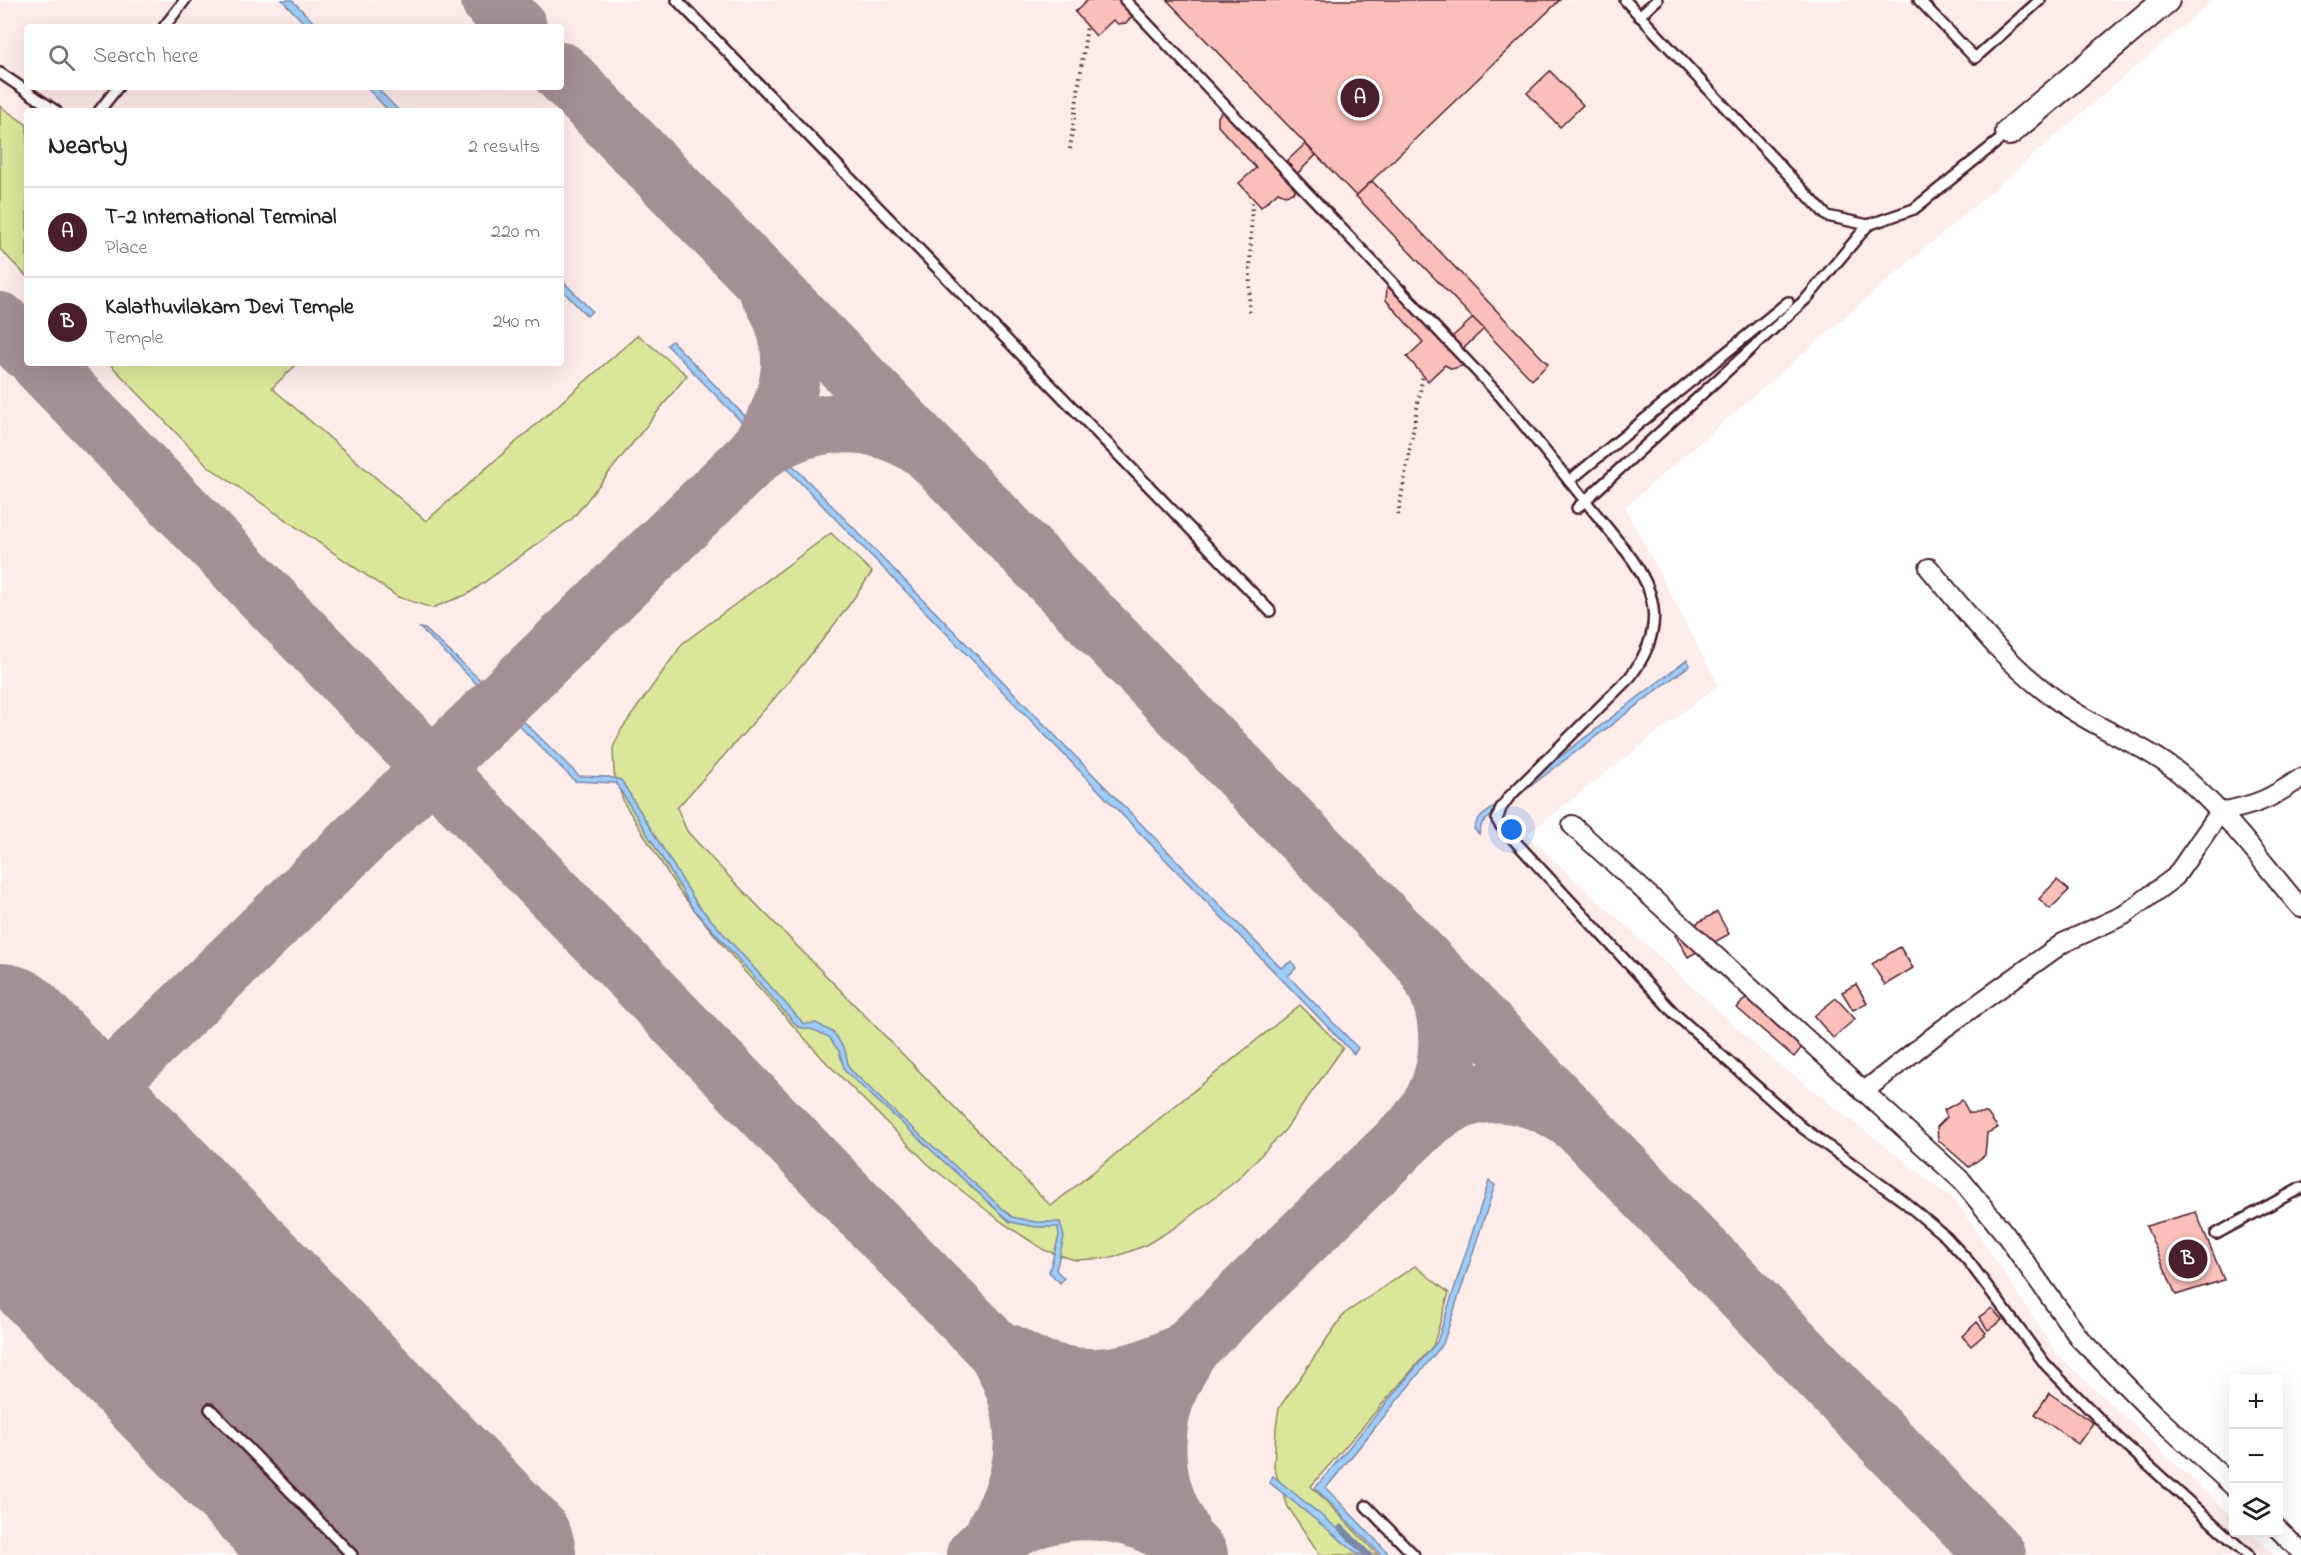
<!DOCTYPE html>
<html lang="en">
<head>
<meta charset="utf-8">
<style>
  body { margin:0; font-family:"Indie Flower",sans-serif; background:#f2f2f2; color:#202124 }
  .controls { position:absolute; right:18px; bottom:18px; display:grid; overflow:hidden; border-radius:6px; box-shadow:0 6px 24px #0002 }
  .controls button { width:54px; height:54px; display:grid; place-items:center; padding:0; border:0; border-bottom:2px solid #e0e0e0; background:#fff; color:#202124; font:30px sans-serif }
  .you { position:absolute; left:1512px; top:830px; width:21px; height:21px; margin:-15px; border:4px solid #fff; border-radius:50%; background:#1a73e8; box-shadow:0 0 0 9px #1a73e833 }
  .badge { display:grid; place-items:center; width:39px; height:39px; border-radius:50%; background:#4a1f2b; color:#fff; font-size:20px; font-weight:700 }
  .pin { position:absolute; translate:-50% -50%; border:3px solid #fff; box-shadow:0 2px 6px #0006 }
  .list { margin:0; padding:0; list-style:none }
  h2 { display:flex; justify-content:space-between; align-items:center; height:78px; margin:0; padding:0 24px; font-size:26px }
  h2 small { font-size:20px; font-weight:400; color:#757577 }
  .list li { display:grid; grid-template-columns:39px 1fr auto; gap:18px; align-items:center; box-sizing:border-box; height:90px; padding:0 24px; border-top:2px solid #e0e0e0 }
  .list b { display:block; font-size:22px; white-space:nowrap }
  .list p { margin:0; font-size:20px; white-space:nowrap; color:#757577 }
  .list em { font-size:20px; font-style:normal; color:#757577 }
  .icon { flex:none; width:33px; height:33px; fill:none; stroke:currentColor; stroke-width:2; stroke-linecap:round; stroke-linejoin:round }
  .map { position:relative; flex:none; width:2301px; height:1555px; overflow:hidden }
  .search { position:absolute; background:#fff; box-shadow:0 6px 24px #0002; left:24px; top:24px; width:540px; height:66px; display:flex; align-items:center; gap:15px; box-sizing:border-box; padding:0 21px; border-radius:6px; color:#757577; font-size:22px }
  .panel { position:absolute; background:#fff; box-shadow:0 6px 24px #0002; left:24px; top:108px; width:540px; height:258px; border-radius:6px }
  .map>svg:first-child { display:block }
</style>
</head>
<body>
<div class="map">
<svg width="2301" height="1555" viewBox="0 0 2301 1555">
  <rect width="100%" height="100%" fill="#fff"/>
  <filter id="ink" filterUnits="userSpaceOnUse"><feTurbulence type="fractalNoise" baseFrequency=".0167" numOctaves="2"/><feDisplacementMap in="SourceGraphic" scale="12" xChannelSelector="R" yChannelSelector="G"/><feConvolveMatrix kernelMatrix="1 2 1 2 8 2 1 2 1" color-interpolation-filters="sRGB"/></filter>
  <g filter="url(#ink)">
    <path fill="#feecea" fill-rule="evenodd" d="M0 0H2213L1625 507 1718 685 1527 835 1761 1050 1957 1202 2059 1356 2233 1517 2234 1532 2251 1533 2275 1555H0ZM27 27H561V87H27ZM27 111H561V363H27Z"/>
    <g fill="#dae79a" stroke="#928362" stroke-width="1.5">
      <path d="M0 106 27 125V277L0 249Z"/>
      <path d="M638 335 687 375 572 519 468 594 432 608 398 597 209 467 109 363H298L272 388 426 521Z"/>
      <path d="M831 533 872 572C815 657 745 732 677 808L687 831 716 863 1051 1206 1300 1005 1343 1048 1285 1130 1237 1180 1176 1227 1144 1246 1112 1258 1075 1260 1044 1250 1003 1223 929 1165 825 1061 745 972 679 891 624 803 614 773 613 748 621 730 683 643Z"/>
      <path d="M1415 1266 1449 1293 1433 1346 1311 1486 1378 1555H1320L1288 1507 1274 1468 1276 1427 1279 1408 1344 1314Z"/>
    </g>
    <g fill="#9dcdf9" stroke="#7c87a7" stroke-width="1.5">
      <path d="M282 0H292L318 27H308Z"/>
      <path d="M366 87H376L399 111H389Z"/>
      <path d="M561 279 592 311 587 316 561 289Z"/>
      <path d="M672 341 1281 968 1292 961 1296 968 1288 976 1358 1048 1354 1054 667 345Z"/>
      <path d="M420 628 425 629 501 699 579 776 609 777 621 780 697 904 804 1024 816 1023 834 1033 845 1050 849 1068 888 1106 1012 1217 1036 1222H1060L1064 1237 1056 1270 1064 1278 1060 1283 1049 1272 1059 1236 1058 1227H1036L1010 1222 845 1071 839 1051 829 1037 814 1030 798 1027 692 907 616 783 575 781Z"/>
      <path d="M1687 660 1690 665 1482 823 1479 834 1474 829 1478 819Z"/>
      <path d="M1489 1181 1495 1185 1443 1344 1326 1488 1390 1555H1381L1315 1488 1437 1342Z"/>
      <path d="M1273 1476 1370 1555H1359L1269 1482Z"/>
    </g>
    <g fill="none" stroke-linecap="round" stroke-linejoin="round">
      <path stroke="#7c87a7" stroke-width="7" d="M1341 1528 1368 1555"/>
      <g stroke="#a48f95" stroke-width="60">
        <path d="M491 0 517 27"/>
        <path d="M561 72 1392 928 1579 1124"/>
        <path d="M0 322 27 350"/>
        <path d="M40 363 958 1311 1198 1555"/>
        <path d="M763 447 756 454C793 403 806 347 769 291"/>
        <path d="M88 1102 756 454C804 417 869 412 921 446"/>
        <path d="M1416 1128C1423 1118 1431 1108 1436 1097 1455 1056 1452 1007 1428 969"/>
        <path d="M0 1136C33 1131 60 1122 88 1102 59 1142 48 1211 69 1257 74 1268 83 1277 91 1286L210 1409"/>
        <path d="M0 1245C38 1246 65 1265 91 1291"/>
        <path d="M1009 1354C1061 1387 1120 1384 1174 1357"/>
        <path d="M997 1528C1030 1474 1034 1414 1001 1358"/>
        <path d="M1179 1528C1147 1476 1150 1412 1182 1361"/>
        <path d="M1004 1534C1056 1500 1122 1504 1174 1536"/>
        <path d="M976 1555 1420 1124C1472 1079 1526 1085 1579 1124L1996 1555"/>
      </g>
      <g stroke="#a48f95" stroke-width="150">
        <path d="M0 1038 501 1555"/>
        <path d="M0 1202 343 1555"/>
      </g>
    </g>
    <g fill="#fbbfb9" stroke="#4a1f2b" stroke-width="1.5">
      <path d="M1088 0H1135L1131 4 1134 14 1126 23 1118 24 1113 20 1096 36 1075 12Z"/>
      <path d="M1167 0H1560L1356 196Z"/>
      <path d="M1550 71 1583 105 1560 127 1527 93Z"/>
      <path d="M1234 109 1285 163 1305 144 1316 155 1296 175 1299 185 1293 193 1285 195 1278 192 1261 207 1239 183 1256 168 1218 126V117L1221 112Z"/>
      <path d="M1372 181 1548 364 1532 380 1356 196Z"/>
      <path d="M1397 282 1405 285 1452 337 1473 318 1484 329 1463 349 1466 357 1462 366 1452 369 1445 365 1428 381 1407 357 1423 342 1386 300 1387 287Z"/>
      <path d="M2057 880 2069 890 2050 909 2039 899Z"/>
      <path d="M1717 912 1729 934 1688 957 1675 935Z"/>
      <path d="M1900 947 1913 968 1885 985 1872 964Z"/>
      <path d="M1856 984 1867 1003 1853 1010 1842 992Z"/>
      <path d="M1752 990 1812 1035 1794 1057 1737 1008Z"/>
      <path d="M1836 998 1855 1019 1833 1038 1814 1016Z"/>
      <path d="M1962 1100 1969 1113H1987L1998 1128 1987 1133 1985 1155 1969 1167 1938 1140 1937 1127 1947 1117 1944 1110Z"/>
      <path d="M2196 1212 2224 1280 2176 1295 2146 1226Z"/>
      <path d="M1992 1308 2002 1320 1988 1330 1979 1317Z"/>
      <path d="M1977 1322 1986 1333 1971 1346 1962 1336Z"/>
      <path d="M2049 1393 2093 1423 2078 1444 2035 1414Z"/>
    </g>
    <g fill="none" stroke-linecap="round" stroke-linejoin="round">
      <g stroke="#4a1f2b" stroke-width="14">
        <g id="lane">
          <path d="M677 0 1270 611"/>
          <path d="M1125 0 1501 397 1626 551C1660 594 1664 632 1630 677L1509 797 1501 808 1497 820 1501 826 1674 1013 1803 1128 1902 1200 1946 1237 1969 1262 2046 1365 2118 1438 2248 1555"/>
          <path d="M1625 0 1827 216 1868 225 1914 209 2007 134"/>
          <path d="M1919 0 1975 58 2040 0"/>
          <path d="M1639 16 1657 0"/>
          <path d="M164 27 185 0"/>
          <path d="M0 73 56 111"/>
          <path d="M99 111 118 87"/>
          <path d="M1569 481 1788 302"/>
          <path d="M1577 508 1807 298 1868 225"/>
          <path d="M2216 1234 2301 1188"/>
          <path d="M210 1409 352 1555"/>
          <path d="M1366 1506 1414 1555"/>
        </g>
      </g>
      <g stroke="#4a1f2b" stroke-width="22">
        <g id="street">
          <path d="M1929 568C1969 616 2007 665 2058 701 2096 729 2143 744 2179 773 2226 812 2262 862 2301 908"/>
          <path d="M1572 825 1962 1181 2005 1234 2080 1339 2153 1413 2234 1487"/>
          <path d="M1863 1092 1943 1029 2063 943 2124 915 2175 877 2220 812C2257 805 2270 799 2301 778"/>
          <path d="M2278 1529 2301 1552"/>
        </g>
      </g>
      <g stroke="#4a1f2b" stroke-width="30">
        <path id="secondary" d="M2009 132 2166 0"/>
      </g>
      <g stroke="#4a1f2b" stroke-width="4" stroke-dasharray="1.5 4.5" stroke-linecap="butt">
        <path d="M1070 149 1087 26"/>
        <path d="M1249 312 1252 198"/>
        <path d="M1398 515 1423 375"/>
      </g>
      <use href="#lane" stroke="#fff" stroke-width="9"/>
      <use href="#street" stroke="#fff" stroke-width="18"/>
      <use href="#secondary" stroke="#fff" stroke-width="26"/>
    </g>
  </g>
</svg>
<div class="controls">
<button>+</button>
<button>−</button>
<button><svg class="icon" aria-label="layers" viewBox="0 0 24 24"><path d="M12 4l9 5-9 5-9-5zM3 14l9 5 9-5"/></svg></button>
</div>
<div class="you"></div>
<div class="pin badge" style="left:1360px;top:98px">A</div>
<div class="pin badge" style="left:2188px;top:1259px">B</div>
<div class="search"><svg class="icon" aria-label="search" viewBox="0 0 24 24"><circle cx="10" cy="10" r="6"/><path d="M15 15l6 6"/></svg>Search here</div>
<section class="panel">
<h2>Nearby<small>2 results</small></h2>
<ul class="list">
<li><span class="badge">A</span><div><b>T-2 International Terminal</b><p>Place</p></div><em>220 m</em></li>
<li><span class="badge">B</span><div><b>Kalathuvilakam Devi Temple</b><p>Temple</p></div><em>240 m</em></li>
</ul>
</section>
</div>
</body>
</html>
